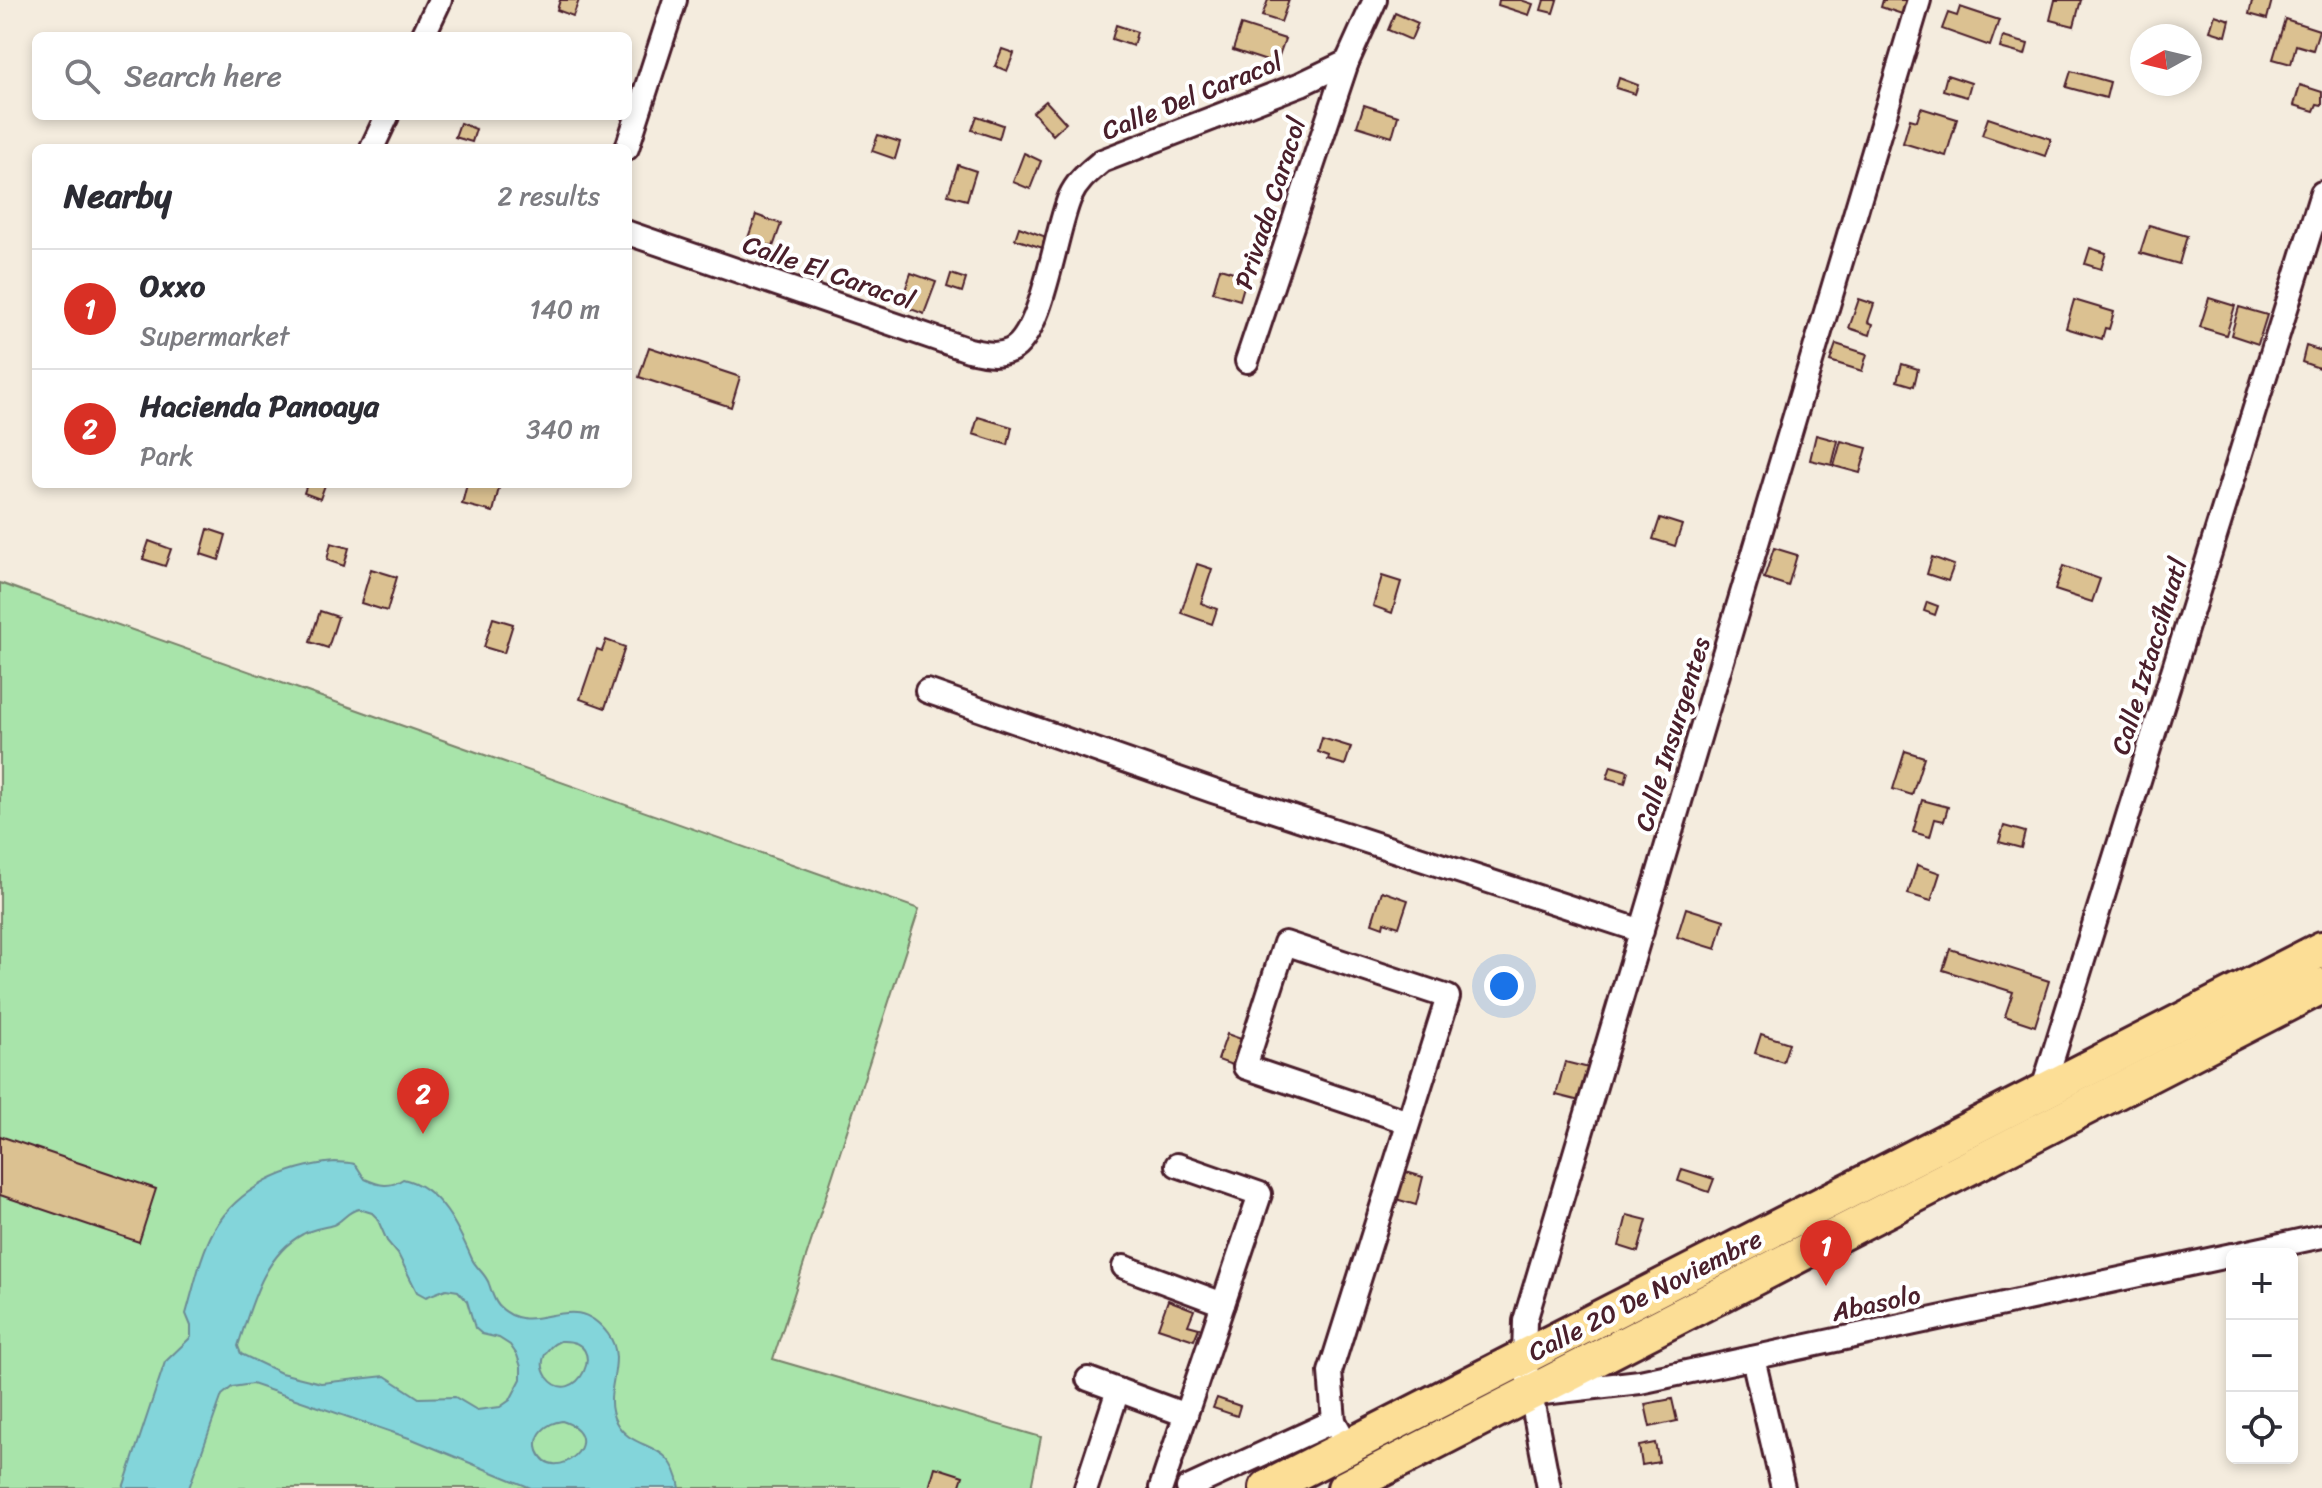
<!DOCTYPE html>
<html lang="en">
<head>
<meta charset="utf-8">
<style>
  body { margin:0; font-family:Sriracha,sans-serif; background:#f7f7f7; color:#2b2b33 }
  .controls { position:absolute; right:24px; bottom:24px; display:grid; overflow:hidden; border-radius:12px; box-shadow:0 4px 12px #0003 }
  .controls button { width:72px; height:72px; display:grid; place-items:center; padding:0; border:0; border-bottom:2px solid #e1e1e2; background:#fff; color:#2b2b33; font:40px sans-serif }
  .compass { position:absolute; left:2130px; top:24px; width:72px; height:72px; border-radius:50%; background:#fff; box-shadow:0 4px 12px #0003; rotate:262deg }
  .you { position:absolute; left:1504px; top:986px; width:28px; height:28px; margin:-20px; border:6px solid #fff; border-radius:50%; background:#1a73e8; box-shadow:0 0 0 12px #1a73e833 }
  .badge { display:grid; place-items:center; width:52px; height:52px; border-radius:50%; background:#d93025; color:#fff; font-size:26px; font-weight:700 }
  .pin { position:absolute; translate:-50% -66px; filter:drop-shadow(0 2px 4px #0008) }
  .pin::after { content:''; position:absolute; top:42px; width:28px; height:24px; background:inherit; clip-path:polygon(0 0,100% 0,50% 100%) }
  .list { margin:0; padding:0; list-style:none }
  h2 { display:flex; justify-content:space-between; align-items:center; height:104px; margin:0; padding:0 32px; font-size:34px }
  h2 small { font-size:26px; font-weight:400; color:#7c7c81 }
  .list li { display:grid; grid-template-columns:52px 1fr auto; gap:24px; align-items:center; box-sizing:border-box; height:120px; padding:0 32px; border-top:2px solid #e1e1e2 }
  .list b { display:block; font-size:30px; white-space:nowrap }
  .list p { margin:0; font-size:26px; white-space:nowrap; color:#7c7c81 }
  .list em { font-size:26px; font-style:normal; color:#7c7c81 }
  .icon { flex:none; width:44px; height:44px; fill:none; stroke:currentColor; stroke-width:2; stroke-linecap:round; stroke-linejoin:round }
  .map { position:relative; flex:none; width:2322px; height:1488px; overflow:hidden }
  .search { position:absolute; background:#fff; box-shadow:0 4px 12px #0003; left:32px; top:32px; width:600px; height:88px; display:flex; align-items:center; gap:20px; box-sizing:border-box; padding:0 28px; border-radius:12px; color:#7c7c81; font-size:30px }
  .panel { position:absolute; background:#fff; box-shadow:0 4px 12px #0003; left:32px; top:144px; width:600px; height:344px; border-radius:12px }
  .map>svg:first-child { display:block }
</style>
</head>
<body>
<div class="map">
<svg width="2322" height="1488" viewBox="0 0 2322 1488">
  <rect width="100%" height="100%" fill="#f4ecde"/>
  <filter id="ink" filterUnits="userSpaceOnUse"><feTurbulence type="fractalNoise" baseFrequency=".0125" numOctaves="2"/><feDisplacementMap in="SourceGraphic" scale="16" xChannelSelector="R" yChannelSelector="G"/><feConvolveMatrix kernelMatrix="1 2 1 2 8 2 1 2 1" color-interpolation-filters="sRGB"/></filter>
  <g filter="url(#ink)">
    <path fill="#a8e4aa" stroke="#79826a" stroke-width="2" d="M0 583 919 909 773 1359 1041 1437 1031 1488H0Z"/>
    <path fill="#83d5da" stroke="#6c8c94" stroke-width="2" fill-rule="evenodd" d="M335 1162C361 1164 352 1161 365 1179 380 1186 390 1188 403 1179 440 1187 459 1229 472 1259 476 1268 486 1274 489 1284 492 1292 493 1299 499 1306 535 1342 571 1284 608 1334 629 1362 600 1393 616 1422 633 1454 672 1437 680 1488H531L412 1439 252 1384 232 1387 222 1395 189 1488H123L165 1362 191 1337V1326L186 1314C194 1287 200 1255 214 1230 238 1187 288 1166 335 1162ZM359 1209 372 1213 377 1218 387 1241 398 1254 417 1292 426 1297 446 1289 458 1291 467 1301 475 1328 482 1334 499 1338 510 1345 517 1355 521 1367V1379L510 1400 500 1407 477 1410 455 1397 419 1398 385 1376 321 1383 281 1373 241 1354 238 1346C251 1307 263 1255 303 1234 312 1229 323 1228 333 1225 343 1221 347 1211 359 1209ZM560 1341C614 1338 574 1413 547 1377 537 1362 546 1347 560 1341ZM562 1421C613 1437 553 1488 538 1451 533 1434 547 1423 562 1421Z"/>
    <g fill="#dbc191" stroke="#4a1f2b" stroke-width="2">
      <path d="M560 0H579L573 16 557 10Z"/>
      <path d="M1268 0H1289L1281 22 1262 16Z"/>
      <path d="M1499 0H1521L1533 4 1529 15 1498 5Z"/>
      <path d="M1544 0H1557L1553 13 1541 10Z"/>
      <path d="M1883 0H1906L1902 14 1881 7Z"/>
      <path d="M2055 0H2081L2074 26 2050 20Z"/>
      <path d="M2256 0H2272L2267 19 2249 14 2252 1Z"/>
      <path d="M1960 7 1999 20 1990 46 1942 29 1948 13 1957 16Z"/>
      <path d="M1395 13 1418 23 1411 40 1388 30Z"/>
      <path d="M2215 15 2230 20 2226 36 2210 31Z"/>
      <path d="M2285 19 2319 30 2313 50 2296 45 2291 64 2273 59Z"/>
      <path d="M1116 25 1137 32 1133 46 1112 39Z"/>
      <path d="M1241 25 1285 39 1276 64 1233 50Z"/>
      <path d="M2003 37 2028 44 2025 55 2000 48Z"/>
      <path d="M1002 49 1014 53 1007 71 995 66Z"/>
      <path d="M2071 71 2110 82 2106 98 2066 87Z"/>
      <path d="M1947 75 1971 83 1967 97 1943 90Z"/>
      <path d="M1619 78 1638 85 1635 94 1616 88Z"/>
      <path d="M2300 85 2322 92V105L2317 104 2314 111 2294 105Z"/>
      <path d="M1046 101 1066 123 1053 135 1033 112Z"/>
      <path d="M1364 105 1398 116 1392 137 1357 126Z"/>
      <path d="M1921 108 1957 119 1946 156 1903 143 1910 119 1917 121Z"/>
      <path d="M977 116 1003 125 999 139 972 130Z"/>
      <path d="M1988 118 2051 139 2045 156 1982 135Z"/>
      <path d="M460 123 476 129 472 142 455 137Z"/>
      <path d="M878 135 900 142 895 159 872 151Z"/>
      <path d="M1024 153 1041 161 1030 189 1013 182Z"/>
      <path d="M958 165 976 171 967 200 948 195Z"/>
      <path d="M756 215 781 224 773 247 748 238Z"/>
      <path d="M2149 225 2187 236 2179 264 2140 253Z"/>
      <path d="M1019 227 1049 238 1046 249 1015 239Z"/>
      <path d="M2090 248 2106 253 2101 269 2085 264Z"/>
      <path d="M1220 268 1247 276 1240 300 1213 292Z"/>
      <path d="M911 273 936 282 924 314 900 305Z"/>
      <path d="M951 274 966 279 962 292 947 287Z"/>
      <path d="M2209 298 2235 306 2226 335 2200 327Z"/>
      <path d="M1859 299 1874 304 1868 322 1873 324 1870 335 1849 328Z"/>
      <path d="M2074 300 2114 312 2109 329 2105 328 2102 339 2066 328Z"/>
      <path d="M2239 307 2267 315 2258 344 2231 335Z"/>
      <path d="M1836 344 1867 354 1862 371 1830 361Z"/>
      <path d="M2306 346 2322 351V369L2302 362Z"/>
      <path d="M649 347 740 377 731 407 639 377Z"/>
      <path d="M1902 364 1918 369 1914 386 1897 381Z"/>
      <path d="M978 417 1012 427 1008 445 973 434Z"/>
      <path d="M1816 435 1838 441 1832 465 1810 460Z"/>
      <path d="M1841 441 1867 448 1860 473 1834 466Z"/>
      <path d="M307 484 325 485 320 499 304 493Z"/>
      <path d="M467 484H500L493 512 462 504Z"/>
      <path d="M1660 518 1682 525 1675 546 1653 539Z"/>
      <path d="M208 529 226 535 219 560 201 554Z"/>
      <path d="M149 541 171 549 165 566 143 559Z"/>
      <path d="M331 543 349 548 344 566 327 560Z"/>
      <path d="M1774 548 1797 555 1788 586 1764 578Z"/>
      <path d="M1932 557 1954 565 1948 581 1927 574Z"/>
      <path d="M1197 564 1212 569 1201 603 1217 609 1212 624 1181 613Z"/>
      <path d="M2063 566 2100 579 2092 602 2055 590Z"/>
      <path d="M371 569 397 577 387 611 361 603Z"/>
      <path d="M1382 576 1401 582 1392 613 1373 606Z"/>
      <path d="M1927 602 1938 606 1935 615 1924 611Z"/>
      <path d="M320 611 338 617 328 648 310 642Z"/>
      <path d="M493 618 513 624 504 653 484 647Z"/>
      <path d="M606 640 625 647 605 708 580 699 597 649 602 651Z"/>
      <path d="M1322 738 1351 747 1345 765 1328 760 1329 756 1318 752Z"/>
      <path d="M1905 751 1924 757 1912 795 1893 789Z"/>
      <path d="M1611 766 1628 771 1625 783 1607 778Z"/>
      <path d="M1922 800 1948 807 1944 821 1935 819 1930 837 1913 832Z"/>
      <path d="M2004 826 2025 832 2021 848 1999 842Z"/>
      <path d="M1917 865 1940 873 1931 901 1908 894Z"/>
      <path d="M1382 891 1408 900 1399 927 1384 922 1383 927 1372 923Z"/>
      <path d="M1686 908 1724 920 1716 949 1677 937Z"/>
      <path d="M1950 949 2049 981 2035 1026 2005 1016 2013 992 1943 970Z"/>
      <path d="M1227 1034 1244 1040 1235 1066 1218 1060Z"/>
      <path d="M1761 1034 1789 1043 1783 1062 1755 1053Z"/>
      <path d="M1565 1062 1589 1068 1580 1101 1556 1095Z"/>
      <path d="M0 1136 156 1189 139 1242 0 1195Z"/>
      <path d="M1682 1169 1714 1179 1709 1192 1678 1181Z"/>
      <path d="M1403 1171 1423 1177 1416 1205 1396 1199Z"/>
      <path d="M1627 1215 1647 1220 1638 1252 1619 1246Z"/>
      <path d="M1168 1300 1194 1310 1188 1325 1199 1328 1194 1340 1158 1328Z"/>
      <path d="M1217 1398 1240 1406 1237 1416 1213 1408Z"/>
      <path d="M1672 1399 1677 1421 1650 1427 1645 1404Z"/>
      <path d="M1655 1443 1659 1462 1642 1465 1639 1446Z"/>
      <path d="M935 1467 963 1476 959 1488H929Z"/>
    </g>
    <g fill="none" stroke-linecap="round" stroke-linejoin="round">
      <g stroke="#4a1f2b" stroke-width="28">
        <g id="minor">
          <path d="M423 36 440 0"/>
          <path d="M372 148 387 116"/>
          <path d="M627 148 675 0"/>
          <path d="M628 233 969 350C983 353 997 357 1011 350 1043 334 1055 231 1070 197 1077 181 1089 172 1102 161L1301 84 1347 62"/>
          <path d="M1247 361 1347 62 1375 0"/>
          <path d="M927 691 1213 791 1642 931"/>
          <path d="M2041 1095 2322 193"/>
          <path d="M2239 1254 2322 1236"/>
          <path d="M1124 1267 1223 1304"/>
          <path d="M1753 1358 1783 1488"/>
          <path d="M1088 1379 1186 1415"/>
          <path d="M1543 1393 1640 1382 2232 1255"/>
          <path d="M1348 1446 1334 1421 1330 1372 1448 997 1285 943 1245 1067 1408 1122"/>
          <path d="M1086 1488 1118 1390"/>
          <path d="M1161 1488 1260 1194 1177 1165"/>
          <path d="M1188 1488 1334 1421"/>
          <path d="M1549 1488 1524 1358 1525 1321 1919 0"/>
        </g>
      </g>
      <g stroke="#4a1f2b" stroke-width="40">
        <g id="primary">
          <path d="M1267 1488 2322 949"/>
          <path d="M1345 1488 2322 986"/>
        </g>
      </g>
      <use href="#minor" stroke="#fff" stroke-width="22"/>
      <use href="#primary" stroke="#fcde96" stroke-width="34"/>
    </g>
  </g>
  <g text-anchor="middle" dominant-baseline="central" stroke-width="8" stroke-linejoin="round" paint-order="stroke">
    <g font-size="26" fill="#4a1f2b" stroke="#fff">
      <text transform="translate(1192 96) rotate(-22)">Calle Del Caracol</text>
      <text transform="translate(1270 203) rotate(-72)">Privada Caracol</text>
      <text transform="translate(829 272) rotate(19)">Calle El Caracol</text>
      <text transform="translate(2149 656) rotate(-73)">Calle Iztaccíhuatl</text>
      <text transform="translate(1672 734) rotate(-73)">Calle Insurgentes</text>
      <text transform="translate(1645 1295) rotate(-27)">Calle 20 De Noviembre</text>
      <text transform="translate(1876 1303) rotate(-12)">Abasolo</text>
    </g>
  </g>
</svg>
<div class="controls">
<button>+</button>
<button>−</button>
<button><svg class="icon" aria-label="locate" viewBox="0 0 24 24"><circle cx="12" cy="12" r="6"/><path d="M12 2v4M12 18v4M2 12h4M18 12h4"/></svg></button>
</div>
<svg class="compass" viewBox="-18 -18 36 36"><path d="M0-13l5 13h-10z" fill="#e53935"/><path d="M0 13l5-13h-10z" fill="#7c7c81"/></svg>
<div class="you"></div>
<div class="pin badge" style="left:1826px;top:1286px">1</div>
<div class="pin badge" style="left:423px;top:1134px">2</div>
<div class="search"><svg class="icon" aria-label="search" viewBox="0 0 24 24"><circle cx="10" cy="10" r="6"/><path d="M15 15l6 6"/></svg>Search here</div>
<section class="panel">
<h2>Nearby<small>2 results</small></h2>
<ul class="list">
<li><span class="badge">1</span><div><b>Oxxo</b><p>Supermarket</p></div><em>140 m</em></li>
<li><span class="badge">2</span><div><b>Hacienda Panoaya</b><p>Park</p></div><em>340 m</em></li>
</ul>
</section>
</div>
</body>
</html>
